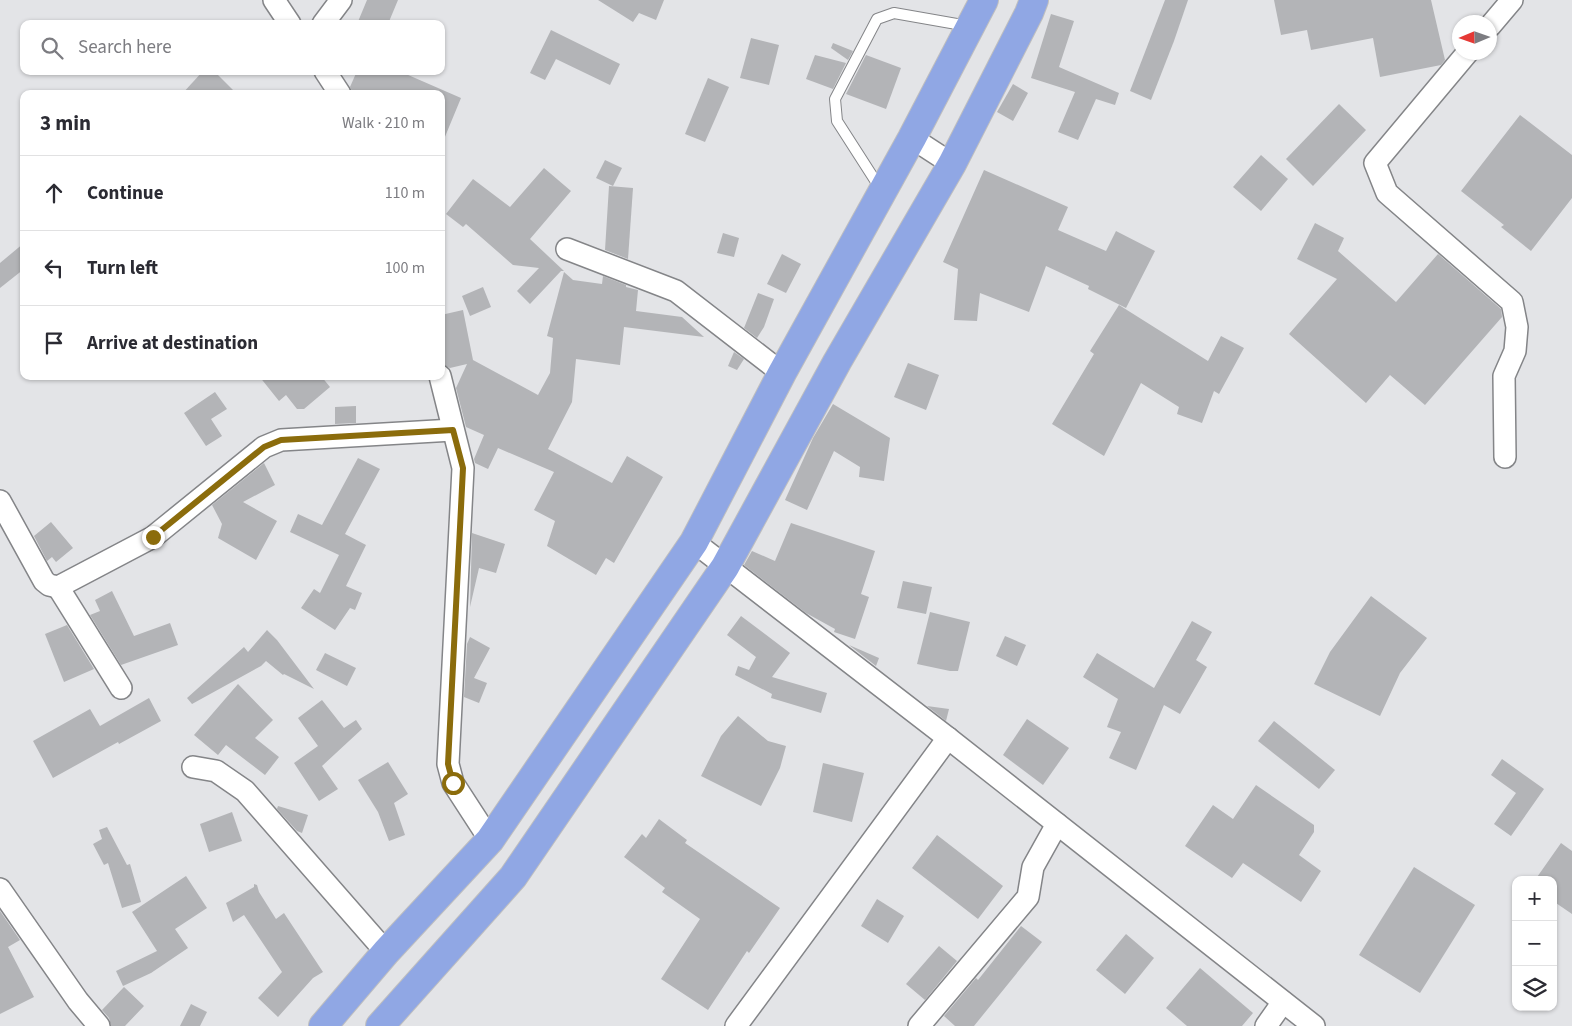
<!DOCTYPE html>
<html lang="en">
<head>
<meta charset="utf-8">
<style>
  body { margin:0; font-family:"Source Sans 3",sans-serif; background:#f7f7f7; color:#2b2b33 }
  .controls { position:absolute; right:15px; bottom:15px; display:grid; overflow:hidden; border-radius:10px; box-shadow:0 1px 4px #0004 }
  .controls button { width:45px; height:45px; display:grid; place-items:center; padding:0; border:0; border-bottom:1px solid #e1e1e2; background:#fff; color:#2b2b33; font:25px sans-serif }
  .compass { position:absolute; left:1452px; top:15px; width:45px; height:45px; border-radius:50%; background:#fff; box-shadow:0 1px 4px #0004; rotate:268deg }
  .stop { position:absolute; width:15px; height:15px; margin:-11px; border:4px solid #8b6c0c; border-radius:50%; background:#fff }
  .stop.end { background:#8b6c0c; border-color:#fff; box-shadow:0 1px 5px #0008 }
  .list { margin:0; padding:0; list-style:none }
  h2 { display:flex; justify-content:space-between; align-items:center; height:65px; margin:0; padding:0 20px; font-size:21px }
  h2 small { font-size:16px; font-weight:400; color:#7c7c81 }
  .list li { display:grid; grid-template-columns:32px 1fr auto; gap:15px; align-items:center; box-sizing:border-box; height:75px; padding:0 20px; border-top:1px solid #e1e1e2 }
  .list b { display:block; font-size:19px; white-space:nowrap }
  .list em { font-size:16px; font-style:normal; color:#7c7c81 }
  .icon { flex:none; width:28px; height:28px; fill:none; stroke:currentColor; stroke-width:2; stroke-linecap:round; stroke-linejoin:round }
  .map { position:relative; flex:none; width:1572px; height:1026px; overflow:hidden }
  .search { position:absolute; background:#fff; box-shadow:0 1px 4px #0004; left:20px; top:20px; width:425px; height:55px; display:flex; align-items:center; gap:12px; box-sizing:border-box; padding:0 18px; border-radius:10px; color:#7c7c81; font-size:19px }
  .panel { position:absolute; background:#fff; box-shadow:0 1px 4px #0004; left:20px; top:90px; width:425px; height:290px; border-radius:10px }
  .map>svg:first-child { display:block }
</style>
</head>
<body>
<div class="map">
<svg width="1572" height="1026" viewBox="0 0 1572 1026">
  <rect width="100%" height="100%" fill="#e3e4e7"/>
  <g fill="#b3b4b7">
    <path d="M367 0H398L388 24H357Z"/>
    <path d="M598 0H664L656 20 639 13 633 22Z"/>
    <path d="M1165 0H1188L1174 41 1151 100 1130 91Z"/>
    <path d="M1274 0H1431L1445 60 1441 65 1380 77 1373 38 1311 50 1307 30 1281 35Z"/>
    <path d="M1051 14 1074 21 1059 67 1119 93 1115 105 1096 99 1078 140 1058 132 1075 92 1031 78Z"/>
    <path d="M551 30 620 64 610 85 556 59 545 80 530 73Z"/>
    <path d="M751 38 779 45 769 85 740 78Z"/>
    <path d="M833 43 853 51 848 60 831 48Z"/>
    <path d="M815 55 846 63 833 89 806 79Z"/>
    <path d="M866 55 901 68 886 109 846 94Z"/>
    <path d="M203 71H214L237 94H182Z"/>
    <path d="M357 71H399L461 98 442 144 441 94H359L352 91 350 87Z"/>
    <path d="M708 78 729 87 705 142 685 134Z"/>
    <path d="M1013 84 1028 93 1013 121 997 112Z"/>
    <path d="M1339 104 1366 130 1313 186 1286 159Z"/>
    <path d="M1520 115 1572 155V198L1531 251 1501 227 1504 225 1461 191Z"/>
    <path d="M1261 155 1288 179 1261 211 1233 187Z"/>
    <path d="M605 160 622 168 613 186 596 178Z"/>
    <path d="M544 168 571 191 530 239 564 271H561L530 304 517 291 539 268 513 265 466 224 463 227 446 214 473 179 510 207Z"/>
    <path d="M984 170 1068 207 1058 230 1106 251 1116 231 1155 251 1126 308 1088 289 1089 286 1046 266 1029 312 980 293 977 321 954 320 958 269 943 262Z"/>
    <path d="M609 186 633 188 628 259 605 250Z"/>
    <path d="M1315 223 1344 238 1338 251 1396 302 1438 254 1501 309 1502 317 1425 405 1390 375 1366 403 1289 334 1337 279 1297 259Z"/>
    <path d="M723 233 739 238 734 257 717 253Z"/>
    <path d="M24 243V269L0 288V263Z"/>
    <path d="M782 254 801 264 786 293 767 284Z"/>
    <path d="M564 272 573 280 602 284 603 276 626 285V287L638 290 636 311 682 317 704 337 624 327 620 365 576 359 572 402 548 449 612 483 627 456 663 477 614 563 606 558 596 575 547 546 555 521 534 510 554 472 498 448 488 469 475 463 474 459 484 435 466 427 456 388 467 364 450 368 441 364V315L463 310 473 360 538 395 550 373 553 338 547 336Z"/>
    <path d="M483 287 491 307 470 316 462 296Z"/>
    <path d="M758 293 774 299 764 327 757 338 744 328Z"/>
    <path d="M1119 305 1208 361 1221 336 1244 348 1219 394 1214 391 1202 423 1177 414 1179 407 1141 383 1104 456 1052 424 1094 354 1090 351Z"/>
    <path d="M734 352 744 359 737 370 728 366Z"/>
    <path d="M908 363 939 375 926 410 894 397Z"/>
    <path d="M259 376H321L330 387 304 409H297L286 395 279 401Z"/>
    <path d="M215 392 227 409 211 419 222 436 206 446 184 413Z"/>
    <path d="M833 404 890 438 884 481 859 477 860 467 834 451 807 510 785 500 813 438Z"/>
    <path d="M356 406V423L335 424V407Z"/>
    <path d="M358 458 380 469 345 534 366 545 346 586 362 593 355 610 350 608 335 630 301 608 314 589 320 593 339 555 290 532 298 514 322 525Z"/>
    <path d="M264 463 275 485 243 502 277 521 256 560 218 538 222 524 212 505Z"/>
    <path d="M51 522 73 548 56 562 52 557 47 561 34 536Z"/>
    <path d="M791 523 875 551 861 594 869 597 855 639 834 632 835 629 806 613 744 565 752 551 775 561Z"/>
    <path d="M472 533 505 544 496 573 479 568 470 607Z"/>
    <path d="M903 581 932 587 926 614 897 608Z"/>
    <path d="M112 591 134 636 170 623 178 645 121 665 90 615 100 611 95 600Z"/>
    <path d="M1371 596 1427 638 1400 673 1380 716 1314 684 1330 652Z"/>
    <path d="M930 612 970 622 958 671H950L917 664Z"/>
    <path d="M741 616 790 653 772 677 827 693 821 713 771 698 772 694 735 675 738 666 749 670 756 657 727 635Z"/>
    <path d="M1192 621 1212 632 1196 660 1207 667 1180 714 1164 705 1136 770 1109 758 1121 732 1107 727 1118 699 1083 677 1097 653 1154 688Z"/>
    <path d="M67 625 94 669 64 682 45 634Z"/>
    <path d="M267 630 277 640 314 689 284 674 283 675 266 661 261 666 192 704 187 698 244 647 248 652Z"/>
    <path d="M1005 636 1026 645 1017 666 996 656Z"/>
    <path d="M470 637 490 648 474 678 487 683 479 703 464 697 467 644Z"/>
    <path d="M849 645 879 658 876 666Z"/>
    <path d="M325 653 356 668 347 686 316 670Z"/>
    <path d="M238 684 273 720 255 738 279 757 265 775 226 745 218 755 194 735Z"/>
    <path d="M149 698 161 721 119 744 118 742 53 778 33 741 90 709 100 726Z"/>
    <path d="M322 700 344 728 356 720 362 729 322 766 338 789 319 801 294 763 318 746 298 718Z"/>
    <path d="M927 706 949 709 946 721Z"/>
    <path d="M738 716 768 741 786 746 780 768 761 806 701 776 721 736Z"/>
    <path d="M1027 719 1069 748 1043 785 1003 755Z"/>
    <path d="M1274 721 1335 770 1319 789 1258 741Z"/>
    <path d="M1502 759 1544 789 1511 836 1494 824 1516 793 1491 775Z"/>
    <path d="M388 762 408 794 394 803 405 835 389 841 378 812 358 780Z"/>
    <path d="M823 763 864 773 852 822 813 812Z"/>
    <path d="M1256 785 1314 825V832L1299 855 1321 871 1301 902 1243 863 1232 878 1185 846 1213 805 1233 819Z"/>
    <path d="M278 806 308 815 302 833 297 831 277 809Z"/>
    <path d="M232 812 242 841 209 852 200 824Z"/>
    <path d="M659 819 687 840 685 843 780 908 749 953 747 951 708 1010 661 979 700 919 662 892 665 888 624 857 642 834 646 838Z"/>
    <path d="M107 827 127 865 130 864 141 902 122 908 108 863 104 865 93 844 102 839 99 830Z"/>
    <path d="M937 835 1003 886 978 919 912 868Z"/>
    <path d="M1561 843 1572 851V914L1553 901V880H1535Z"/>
    <path d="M1414 867 1475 905 1420 993 1359 955Z"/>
    <path d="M186 876 207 908 175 929 188 948 151 973 123 986 116 971 157 951 132 912Z"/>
    <path d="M254 884 257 885 259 892 276 919 284 913 323 972 313 978 278 1017 258 998 282 972 244 915 233 922 226 903 254 887Z"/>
    <path d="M877 899 904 916 888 943 861 926Z"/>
    <path d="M0 911 20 940 8 947 34 997 0 1014Z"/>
    <path d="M1021 926 1042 942 974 1026H955L944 1016 976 978 978 980Z"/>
    <path d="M1126 934 1154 958 1125 994 1096 970Z"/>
    <path d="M939 946 957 961 925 1000 906 984Z"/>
    <path d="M1200 968 1253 1013 1242 1026H1187L1166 1008Z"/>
    <path d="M124 987 144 1006 125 1026H111L109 1018 102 1010Z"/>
    <path d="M191 1004 207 1012 200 1026H180Z"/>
  </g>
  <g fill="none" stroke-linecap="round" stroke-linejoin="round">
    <g stroke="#848588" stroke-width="12">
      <path id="service" d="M880 188 837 121 835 99 877 19 894 13 968 26"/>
    </g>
    <g stroke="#848588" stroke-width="24">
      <g id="minor">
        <path d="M274 0 290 24"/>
        <path d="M323 24 341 0"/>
        <path d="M1490 26 1512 0"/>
        <path d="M1468 52 1375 163 1387 193 1512 302 1517 327 1515 351 1504 376 1505 457"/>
        <path d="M325 71 340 94"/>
        <path d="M912 138 952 164"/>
        <path d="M567 249 676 291 782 373"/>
        <path d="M440 376 463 468 448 764 453 783 490 840"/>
        <path d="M0 501 44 581 49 585 58 587 153 537 264 447 281 440 453 430"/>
        <path d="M694 542 948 738 1314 1026"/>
        <path d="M58 587 121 688"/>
        <path d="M193 767 216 771 245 791 386 952"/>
        <path d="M0 889 78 1001 99 1026"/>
        <path d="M736 1026 948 738"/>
        <path d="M919 1026 1028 897 1033 867 1057 824"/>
        <path d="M1266 1026 1283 1002"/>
      </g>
    </g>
    <g stroke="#bebebf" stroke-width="30">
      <g id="trunk">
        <path d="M323 1026 386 952 490 840 694 542 782 373 912 138 984 0"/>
        <path d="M380 1026 513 877 725 567 837 362 952 164 1029 13 1034 0"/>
      </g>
    </g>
    <use href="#service" stroke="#fff" stroke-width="10"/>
    <use href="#minor" stroke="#fff" stroke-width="21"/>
    <use href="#trunk" stroke="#90a7e4" stroke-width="28"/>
  </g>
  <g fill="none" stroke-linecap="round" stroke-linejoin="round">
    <path stroke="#8b6c0c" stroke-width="6" d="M153 537 264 447 281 440 453 430 463 468 448 764 453 783"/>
  </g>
</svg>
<div class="controls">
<button>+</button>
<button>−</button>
<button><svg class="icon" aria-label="layers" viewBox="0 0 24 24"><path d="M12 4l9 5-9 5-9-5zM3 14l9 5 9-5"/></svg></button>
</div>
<svg class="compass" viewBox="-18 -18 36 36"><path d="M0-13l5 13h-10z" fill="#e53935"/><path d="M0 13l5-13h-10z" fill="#7c7c81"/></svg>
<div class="stop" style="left:453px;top:783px"></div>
<div class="stop end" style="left:153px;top:537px"></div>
<div class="search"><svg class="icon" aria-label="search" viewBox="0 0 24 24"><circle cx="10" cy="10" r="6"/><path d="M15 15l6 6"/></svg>Search here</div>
<section class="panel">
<h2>3 min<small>Walk · 210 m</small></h2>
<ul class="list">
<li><svg class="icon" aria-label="ahead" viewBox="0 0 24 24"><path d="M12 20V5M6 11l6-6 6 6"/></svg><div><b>Continue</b></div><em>110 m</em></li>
<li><svg class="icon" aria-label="left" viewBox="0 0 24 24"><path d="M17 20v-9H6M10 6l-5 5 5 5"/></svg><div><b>Turn left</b></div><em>100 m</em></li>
<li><svg class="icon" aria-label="arrive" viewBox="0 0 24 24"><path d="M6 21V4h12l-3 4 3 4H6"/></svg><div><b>Arrive at destination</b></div></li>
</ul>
</section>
</div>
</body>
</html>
